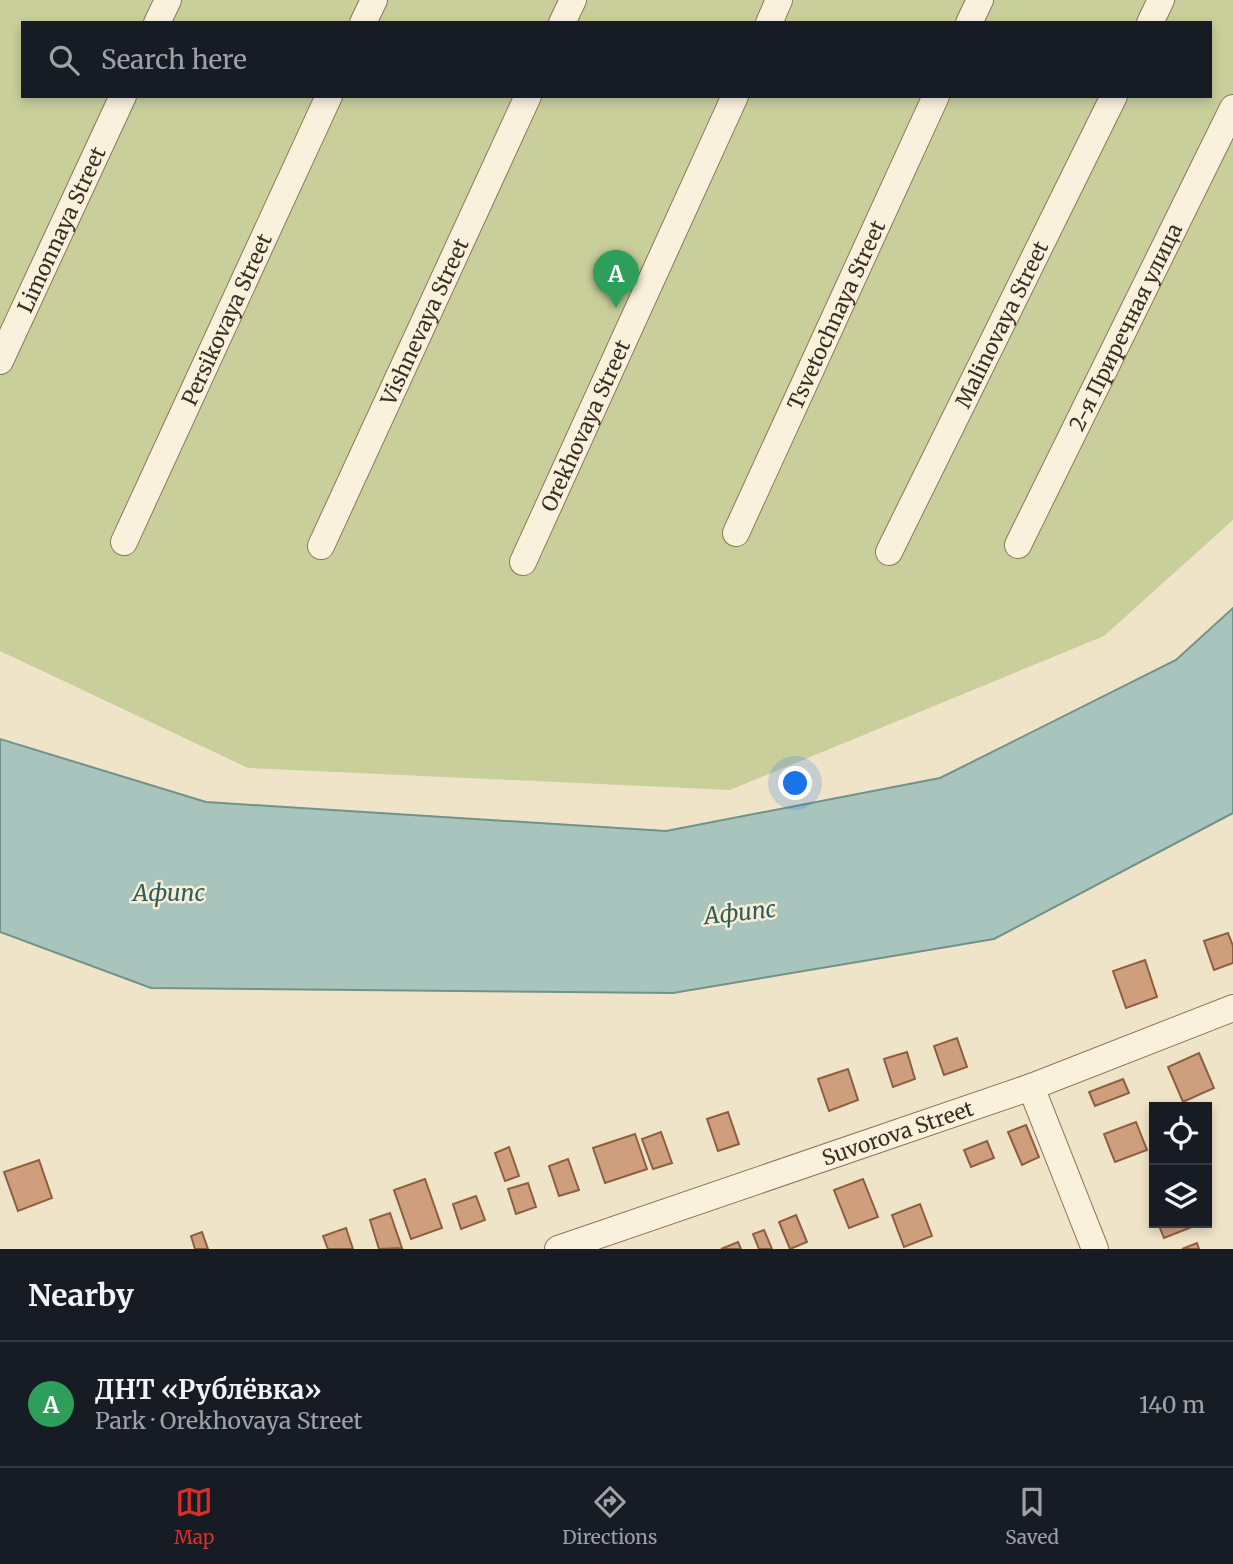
<!DOCTYPE html>
<html lang="en">
<head>
<meta charset="utf-8">
<style>
  body { margin:0; font-family:Merriweather,serif; background:#242831; color:#f1f3f6 }
  .controls { position:absolute; right:21px; bottom:21px; display:grid; overflow:hidden; border-radius:0px; box-shadow:0 4px 10px #0003 }
  .controls button { width:63px; height:63px; display:grid; place-items:center; padding:0; border:0; border-bottom:2px solid #363941; background:#171b24; color:#f1f3f6; font:35px sans-serif }
  .you { position:absolute; left:796px; top:784px; width:24px; height:24px; margin:-18px; border:5px solid #fff; border-radius:50%; background:#1a73e8; box-shadow:0 0 0 10px #1a73e833 }
  .badge { display:grid; place-items:center; width:46px; height:46px; border-radius:50%; background:#d93025; color:#fff; font-size:23px; font-weight:700 }
  .pin { position:absolute; translate:-50% -58px; filter:drop-shadow(0 2px 4px #0008) }
  .pin::after { content:''; position:absolute; top:37px; width:24px; height:21px; background:inherit; clip-path:polygon(0 0,100% 0,50% 100%) }
  .list { margin:0; padding:0; list-style:none }
  h2 { display:flex; justify-content:space-between; align-items:center; height:91px; margin:0; padding:0 28px; font-size:30px }
  h2 small { font-size:23px; font-weight:400; color:#9ea1a6 }
  .list li { display:grid; grid-template-columns:46px 1fr auto; gap:21px; align-items:center; box-sizing:border-box; height:126px; padding:0 28px; border-top:2px solid #363941 }
  .list b { display:block; font-size:26px; white-space:nowrap }
  .list p { margin:0; font-size:23px; white-space:nowrap; color:#9ea1a6 }
  .list em { font-size:23px; font-style:normal; color:#9ea1a6 }
  .icon { flex:none; width:38px; height:38px; fill:none; stroke:currentColor; stroke-width:2; stroke-linecap:round; stroke-linejoin:round }
  .map { position:relative; flex:none; width:1233px; height:1249px; overflow:hidden }
  .search { position:absolute; background:#171b24; box-shadow:0 4px 10px #0003; left:21px; right:21px; top:21px; height:77px; display:flex; align-items:center; gap:18px; box-sizing:border-box; padding:0 24px; border-radius:0px; color:#9ea1a6; font-size:26px }
  .sheet { height:217px; background:#171b24 }
  nav { display:flex; justify-content:space-around; align-items:center; box-sizing:border-box; height:98px; border-top:2px solid #363941; background:#171b24; font-size:19px; color:#9ea1a6 }
  nav a { display:grid; justify-items:center; gap:4px }
  nav .on { color:#d93025 }
  .map>svg:first-child { display:block }
</style>
</head>
<body>
<div class="map">
<svg width="1233" height="1249" viewBox="0 0 1233 1249">
  <rect width="100%" height="100%" fill="#f0e4c8"/>
  <path fill="#c9cf9b" fill-rule="evenodd" d="M0 0H1233V520L1104 636 730 790 248 768 0 651ZM23 23H1210V96H23Z"/>
  <path fill="#a9c4bc" stroke="#6f938a" stroke-width="2" d="M1233 608V813L994 939 673 993 151 988 0 932V739L206 802 666 831 940 778 1176 660Z"/>
  <g fill="#cf9f7d" stroke="#8d5f41" stroke-width="2">
    <path d="M1228 933 1233 946V963L1214 970 1204 941Z"/>
    <path d="M1145 960 1157 997 1126 1008 1113 971Z"/>
    <path d="M957 1038 967 1067 944 1075 934 1046Z"/>
    <path d="M907 1052 915 1079 893 1087 884 1059Z"/>
    <path d="M1199 1053 1214 1088 1183 1102 1168 1067Z"/>
    <path d="M848 1069 858 1100 829 1111 818 1079Z"/>
    <path d="M1123 1079 1129 1093 1095 1106 1089 1092Z"/>
    <path d="M728 1112 739 1144 718 1151 707 1119Z"/>
    <path d="M1136 1122 1147 1150 1115 1162 1104 1134Z"/>
    <path d="M1026 1125 1039 1157 1022 1165 1008 1132Z"/>
    <path d="M661 1132 672 1163 653 1169 642 1139Z"/>
    <path d="M635 1134 647 1169 605 1183 593 1148Z"/>
    <path d="M987 1141 994 1158 971 1167 964 1150Z"/>
    <path d="M509 1147 519 1176 505 1181 495 1153Z"/>
    <path d="M568 1159 579 1190 559 1196 549 1166Z"/>
    <path d="M39 1160 52 1198 18 1211 4 1172Z"/>
    <path d="M425 1179 442 1228 411 1239 394 1190Z"/>
    <path d="M863 1179 878 1217 849 1228 834 1190Z"/>
    <path d="M528 1183 536 1207 516 1214 508 1189Z"/>
    <path d="M476 1196 485 1220 461 1229 453 1204Z"/>
    <path d="M920 1204 932 1236 904 1247 892 1215Z"/>
    <path d="M390 1213 402 1248 379 1249 370 1220Z"/>
    <path d="M796 1215 807 1242 790 1249 779 1222Z"/>
    <path d="M1158 1223H1196L1197 1225 1164 1238Z"/>
    <path d="M346 1228 353 1249H328L323 1236Z"/>
    <path d="M764 1230 772 1249H759L753 1234Z"/>
    <path d="M202 1232 208 1249H195L191 1236Z"/>
    <path d="M738 1242 741 1249H721Z"/>
    <path d="M1197 1243 1199 1249H1182Z"/>
  </g>
  <g fill="none" stroke-linecap="round" stroke-linejoin="round">
    <g stroke="#8d765c" stroke-width="28">
      <g id="minor">
        <path d="M157 23 168 0"/>
        <path d="M363 23 374 0"/>
        <path d="M562 23 573 0"/>
        <path d="M769 23 779 0"/>
        <path d="M969 23 980 0"/>
        <path d="M1150 23 1161 0"/>
        <path id="s1" d="M0 361 123 96"/>
        <path id="s2" d="M736 533 936 96"/>
        <path id="s3" d="M124 542 329 96"/>
        <path id="s4" d="M1018 545 1233 108"/>
        <path id="s5" d="M321 546 528 96"/>
        <path id="s6" d="M889 552 1114 96"/>
        <path id="s7" d="M523 562 735 96"/>
        <path d="M1031 1087 1095 1249"/>
        <path id="s8" d="M558 1249 1031 1087 1233 1008"/>
      </g>
    </g>
    <use href="#minor" stroke="#faf1dc" stroke-width="26"/>
  </g>
  <g text-anchor="middle" dominant-baseline="central" stroke-width="5" stroke-linejoin="round" paint-order="stroke">
    <g font-size="21" fill="#3d2e20" stroke="#f7eed8">
      <text stroke="none"><textPath href="#s1" startOffset="145">Limonnaya Street</textPath></text>
      <text stroke="none"><textPath href="#s2" startOffset="240">Tsvetochnaya Street</textPath></text>
      <text stroke="none"><textPath href="#s3" startOffset="245">Persikovaya Street</textPath></text>
      <text stroke="none"><textPath href="#s5" startOffset="247">Vishnevaya Street</textPath></text>
      <text stroke="none"><textPath href="#s6" startOffset="254">Malinovaya Street</textPath></text>
      <text stroke="none"><textPath href="#s4" startOffset="243">2-я Приречная улица</textPath></text>
      <text stroke="none"><textPath href="#s7" startOffset="150">Orekhovaya Street</textPath></text>
      <text stroke="none"><textPath href="#s8" startOffset="359">Suvorova Street</textPath></text>
    </g>
    <g font-size="23" font-style="italic" fill="#2f5d5a" stroke="#f7eed8">
      <text x="169" y="892">Афипс</text>
      <text transform="translate(740 912) rotate(-6)">Афипс</text>
    </g>
  </g>
</svg>
<div class="controls">
<button><svg class="icon" aria-label="locate" viewBox="0 0 24 24"><circle cx="12" cy="12" r="6"/><path d="M12 2v4M12 18v4M2 12h4M18 12h4"/></svg></button>
<button><svg class="icon" aria-label="layers" viewBox="0 0 24 24"><path d="M12 4l9 5-9 5-9-5zM3 14l9 5 9-5"/></svg></button>
</div>
<div class="you"></div>
<div class="pin badge" style="left:616px;top:308px;background:#2e9e5b">A</div>
<div class="search"><svg class="icon" aria-label="search" viewBox="0 0 24 24"><circle cx="10" cy="10" r="6"/><path d="M15 15l6 6"/></svg>Search here</div>
</div>
<section class="sheet">
<h2>Nearby<small></small></h2>
<ul class="list">
<li><span class="badge" style="background:#2e9e5b">A</span><div><b>ДНТ «Рублёвка»</b><p>Park · Orekhovaya Street</p></div><em>140 m</em></li>
</ul>
</section>
<nav>
<a class="on"><svg class="icon" aria-label="map" viewBox="0 0 24 24"><path d="M3 6l6-2 6 2 6-2v14l-6 2-6-2-6 2zM9 4v14M15 6v14"/></svg>Map</a>
<a><svg class="icon" aria-label="directions" viewBox="0 0 24 24"><path d="M12 3l9 9-9 9-9-9zM9 14v-3h6M13 9l2 2-2 2"/></svg>Directions</a>
<a><svg class="icon" aria-label="saved" viewBox="0 0 24 24"><path d="M7 4h10v16l-5-4-5 4z"/></svg>Saved</a>
</nav>
</body>
</html>
